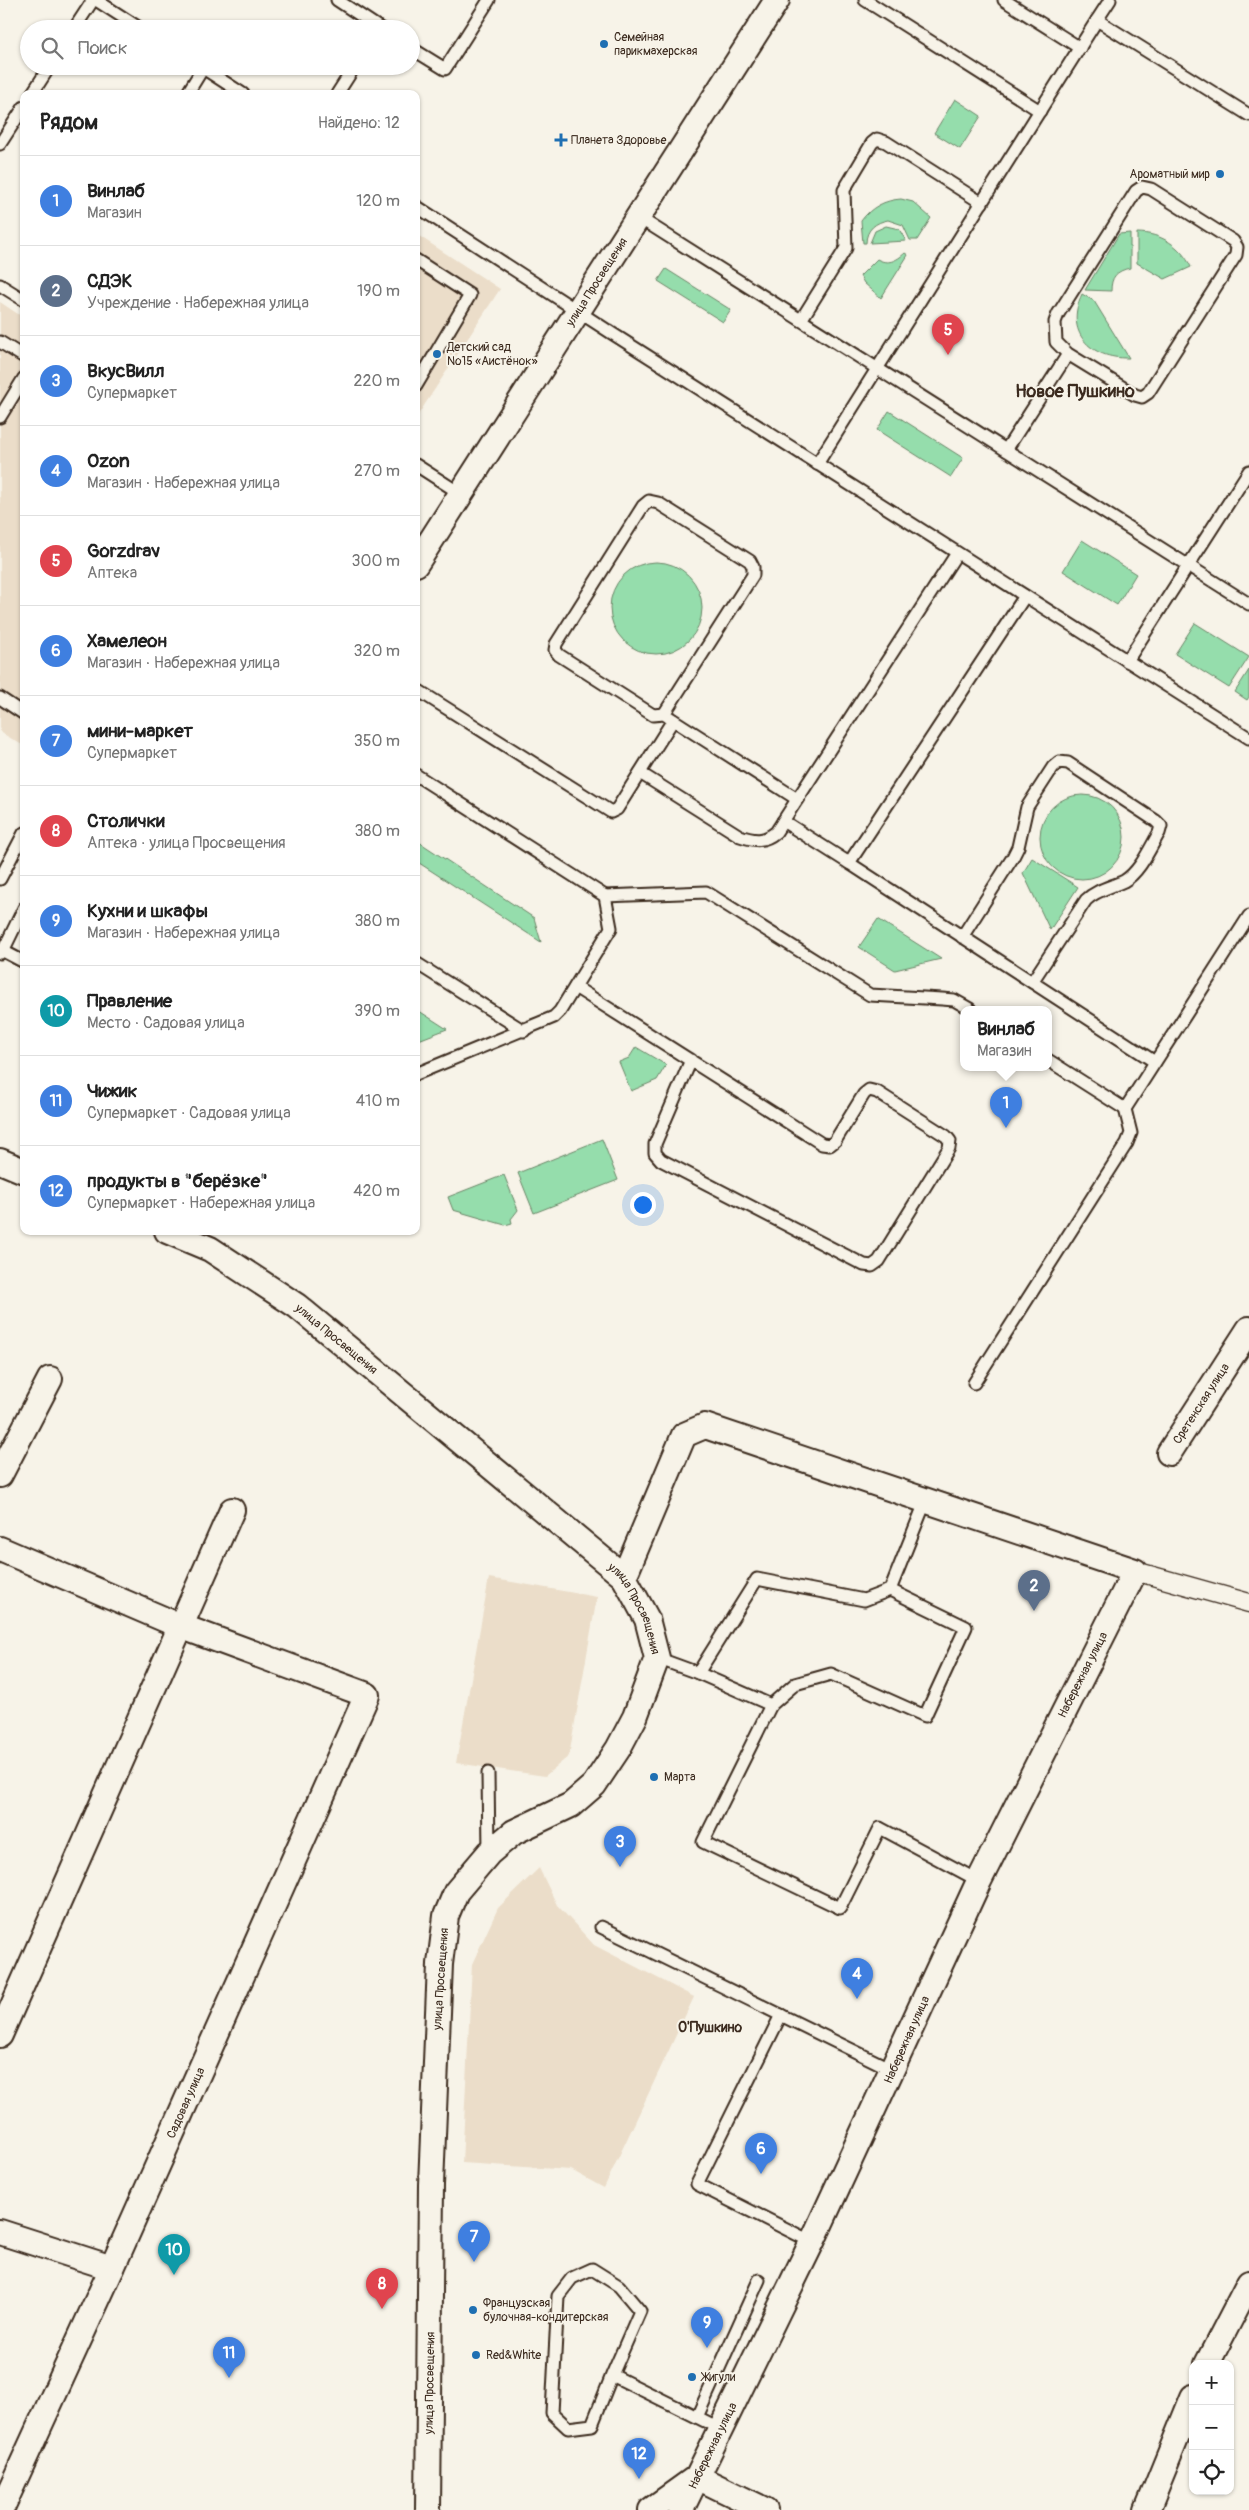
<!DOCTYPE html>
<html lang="ru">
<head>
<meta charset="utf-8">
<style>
  body { margin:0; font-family:Pangolin,sans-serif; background:#f6f6f6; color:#222 }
  .controls { position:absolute; right:15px; bottom:15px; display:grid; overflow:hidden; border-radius:10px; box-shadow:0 1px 4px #0004 }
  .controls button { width:45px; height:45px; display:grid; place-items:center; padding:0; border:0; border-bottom:1px solid #e0e0e0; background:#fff; color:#222; font:25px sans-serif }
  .you { position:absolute; left:642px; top:1204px; width:18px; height:18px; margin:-12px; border:4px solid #fff; border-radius:50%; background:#1a73e8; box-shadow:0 0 0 8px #1a73e833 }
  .badge { display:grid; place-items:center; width:32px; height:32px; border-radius:50%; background:#1f6fb2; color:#fff; font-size:16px; font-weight:700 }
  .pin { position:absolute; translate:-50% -41px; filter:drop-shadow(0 1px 2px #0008) }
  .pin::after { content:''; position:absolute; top:26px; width:18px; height:15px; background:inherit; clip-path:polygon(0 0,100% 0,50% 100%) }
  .popup { position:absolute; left:960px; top:1006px; width:92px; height:65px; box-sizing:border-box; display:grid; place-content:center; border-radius:10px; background:#fff; filter:drop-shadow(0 1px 4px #0005); font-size:16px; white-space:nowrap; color:#767676 }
  .popup b { font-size:19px; color:#222 }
  .popup::after { content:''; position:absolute; left:50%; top:100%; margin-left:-10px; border:10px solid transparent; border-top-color:#fff }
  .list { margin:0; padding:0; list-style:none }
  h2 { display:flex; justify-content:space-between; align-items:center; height:65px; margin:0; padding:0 20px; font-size:21px }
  h2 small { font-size:16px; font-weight:400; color:#767676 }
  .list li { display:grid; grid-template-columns:32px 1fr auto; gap:15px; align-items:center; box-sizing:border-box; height:90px; padding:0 20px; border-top:1px solid #e0e0e0 }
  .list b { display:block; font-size:19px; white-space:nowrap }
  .list p { margin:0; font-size:16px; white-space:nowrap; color:#767676 }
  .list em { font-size:16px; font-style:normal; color:#767676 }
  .icon { flex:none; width:28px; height:28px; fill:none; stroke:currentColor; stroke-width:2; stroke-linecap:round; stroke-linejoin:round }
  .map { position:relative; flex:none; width:1249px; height:2510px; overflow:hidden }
  .search { position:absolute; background:#fff; box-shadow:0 1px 4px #0004; left:20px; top:20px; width:400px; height:55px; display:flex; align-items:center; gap:12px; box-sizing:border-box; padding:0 18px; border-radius:28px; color:#767676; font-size:19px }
  .panel { position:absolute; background:#fff; box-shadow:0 1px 4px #0004; left:20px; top:90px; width:400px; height:1145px; border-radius:10px }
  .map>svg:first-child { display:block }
</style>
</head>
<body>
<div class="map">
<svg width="1249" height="2510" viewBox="0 0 1249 2510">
  <rect width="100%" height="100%" fill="#f7f3e8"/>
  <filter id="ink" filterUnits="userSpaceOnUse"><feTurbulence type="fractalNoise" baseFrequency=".02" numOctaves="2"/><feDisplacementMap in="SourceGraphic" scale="10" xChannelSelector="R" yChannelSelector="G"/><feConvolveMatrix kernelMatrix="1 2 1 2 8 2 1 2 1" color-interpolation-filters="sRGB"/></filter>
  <g filter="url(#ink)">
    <g fill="#ebddc9">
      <path d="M416 234 500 289 416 418Z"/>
      <path d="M0 302 24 318V746L0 732Z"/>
      <path d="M489 1578 597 1597 569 1756 545 1776 456 1763Z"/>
      <path d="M539 1868 557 1905 594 1945 694 1997 604 2188 571 2170 462 2163 472 1964 498 1908Z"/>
    </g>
    <g fill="#95ddac" stroke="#688465">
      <path d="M955 99 981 116 960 149 934 133Z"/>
      <path d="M901 199 913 202 931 218 917 240H910L903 225 888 220C876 222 866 229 866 243H863L861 221C871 207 885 200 901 199Z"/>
      <path d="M886 226 899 229 906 241 870 243 875 231Z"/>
      <path d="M1130 233V268C1116 271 1111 277 1111 291L1085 290 1119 234Z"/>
      <path d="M1137 233C1161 233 1181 246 1191 267L1165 279 1137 263Z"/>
      <path d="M905 253 908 255 881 298 864 283 860 276 877 259C888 265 896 261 905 253Z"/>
      <path d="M666 269 731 310 723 322 658 281Z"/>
      <path d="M1082 294 1094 301 1129 358C1090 359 1064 332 1082 294Z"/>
      <path d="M889 411 963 458 951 477 877 430Z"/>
      <path d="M1082 540 1136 574 1117 605 1063 571Z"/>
      <circle cx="656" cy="608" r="46"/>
      <path d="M1195 623 1249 657 1229 688 1175 654Z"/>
      <path d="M1249 670V697L1247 700 1235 692Z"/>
      <circle cx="1082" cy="837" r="42"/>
      <path d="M416 840 534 918 541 942 416 861Z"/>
      <path d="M1032 858 1078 887 1050 930 1023 873Z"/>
      <path d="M878 919 941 959 895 970 859 947Z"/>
      <path d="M416 1009 447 1029 416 1041Z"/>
      <path d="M636 1047 666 1065 657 1080 631 1091 619 1062 629 1058Z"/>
      <path d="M602 1139 618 1180 534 1213 518 1173Z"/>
      <path d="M504 1175 518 1210 511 1219 512 1223 505 1225 453 1210 448 1197Z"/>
    </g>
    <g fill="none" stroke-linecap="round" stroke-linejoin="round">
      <g stroke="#3b2a1e" stroke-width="15">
        <g id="service">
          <path d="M96 0 141 29"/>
          <path d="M337 0 381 29"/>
          <path d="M865 0 1040 111"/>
          <path d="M1004 0 1080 48"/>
          <path d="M1097 20 1110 0"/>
          <path d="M74 29 93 0"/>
          <path d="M411 48 445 69 489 0"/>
          <path d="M32 94 50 66"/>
          <path d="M187 94 203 68 243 94"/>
          <path d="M337 94 355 66"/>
          <path d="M0 144 24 107"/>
          <path d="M416 206 613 334 1249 738"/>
          <path d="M638 217 1249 604"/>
          <path d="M416 260 470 295 416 386"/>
          <path d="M0 285 24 300"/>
          <path d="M801 320 846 248 844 190 872 143 877 139 886 142 982 203"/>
          <path d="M0 342 24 357"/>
          <path d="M0 417 24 378"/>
          <path d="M1006 450 1068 354 1135 395 1142 397 1148 393 1236 255 1237 247 1233 241 1151 189 1142 187 1136 191 1058 314 1055 322 1056 342 1068 354"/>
          <path d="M817 464 1097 20 1249 115"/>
          <path d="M416 465 461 494"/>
          <path d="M1025 596 849 863 1155 1062"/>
          <path d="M1127 661 1249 471"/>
          <path d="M416 689 611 812 617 809 673 720"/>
          <path d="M0 698 24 714"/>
          <path d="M664 714 653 715 559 655 555 650 556 644 643 506 649 501 658 503 750 561 753 567V575L664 714 797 799"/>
          <path d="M640 773 740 836C755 841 764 842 776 832L957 553"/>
          <path d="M416 775 605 896 611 928 560 1011 554 1017 416 1074"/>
          <path d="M783 821 849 863"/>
          <path d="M0 879 24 833"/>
          <path d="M605 896 706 892 870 995 942 999 954 1000 970 1009"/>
          <path d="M962 937 1013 857 1018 847 1027 807 1053 767 1059 762 1068 763 1156 821 1161 826 1159 833C1150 848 1140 872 1124 881 1111 887 1096 890 1086 900L1032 982"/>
          <path d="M3 951 24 908"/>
          <path d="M0 953 3 951 24 962"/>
          <path d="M416 963 524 1031"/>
          <path d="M575 987 822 1144 830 1145 835 1141 864 1094 869 1090 877 1092 946 1136 950 1141 949 1148 879 1261 872 1266 864 1265 661 1160 655 1153V1144L691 1060"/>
          <path d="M1048 1060 1125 1109"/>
          <path d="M974 1383 1127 1143 1131 1133 1125 1109 1249 916"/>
          <path d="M657 1658 698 1673 771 1705 795 1684 831 1674 925 1716 966 1627 890 1590 926 1500"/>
          <path d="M698 1673 757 1579 864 1600 890 1590"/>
          <path d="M771 1705 703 1842 840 1908 880 1828 979 1881"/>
          <path d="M488 1773 489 1852"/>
          <path d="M601 1927 893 2070"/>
          <path d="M781 2015 697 2184 812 2242"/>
          <path d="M612 2375 592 2425 568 2428 552 2413 558 2296 572 2278 592 2269 619 2286 640 2311 612 2375 721 2429"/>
          <path d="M697 2417 759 2280"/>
        </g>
      </g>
      <g stroke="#3b2a1e" stroke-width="21">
        <path id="pedestrian" d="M1135 1571 1249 1603"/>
      </g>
      <g stroke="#3b2a1e" stroke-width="28">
        <g id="minor">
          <path id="s1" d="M416 564 777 0"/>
          <path d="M0 1161 24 1171"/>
          <path id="s2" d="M167 1231 210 1249 297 1306 624 1577 647 1619 657 1658 635 1717 618 1749 594 1785 571 1805 514 1832 489 1853 456 1892 446 1916 440 1964 431 2185 428 2510"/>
          <path id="s3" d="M1169 1453 1249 1329"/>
          <path d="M0 1475 50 1379"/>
          <path d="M0 1549 180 1626 367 1695 112 2268 1 2510"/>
          <path d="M624 1577 684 1435 705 1426 1135 1571 979 1881 812 2242 681 2510"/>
          <path d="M0 2035 232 1510"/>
          <path d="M0 2232 112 2268"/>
          <path d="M1207 2364 1249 2283"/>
          <path d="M651 2510 697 2477 765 2510"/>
          <path d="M1147 2510 1193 2397"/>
        </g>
      </g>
      <use href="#service" stroke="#f7f3e8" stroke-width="11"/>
      <use href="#pedestrian" stroke="#f7f3e8" stroke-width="18"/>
      <use href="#minor" stroke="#f7f3e8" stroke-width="24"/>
    </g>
  </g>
  <g fill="#1f6fb2" stroke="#f7f3e8" stroke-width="2">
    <circle cx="604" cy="44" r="5"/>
    <path d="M558.5 132.5h5v5h5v5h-5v5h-5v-5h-5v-5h5z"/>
    <circle cx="1220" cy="174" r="5"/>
    <circle cx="437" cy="354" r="5"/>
    <circle cx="654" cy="1777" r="5"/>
    <circle cx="473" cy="2310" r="5"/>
    <circle cx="476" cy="2355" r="5"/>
    <circle cx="692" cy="2377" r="5"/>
  </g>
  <g text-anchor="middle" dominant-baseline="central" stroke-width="4" stroke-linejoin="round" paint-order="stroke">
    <g font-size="12" fill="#3b2a1e" stroke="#f7f3e8" text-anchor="start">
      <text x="614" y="37">Семейная<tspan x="614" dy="14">парикмахерская</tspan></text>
      <text x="571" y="140">Планета Здоровье</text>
      <text x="1210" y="174" text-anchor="end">Ароматный мир</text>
      <text x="447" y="347">Детский сад<tspan x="447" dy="14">№15 «Аистёнок»</tspan></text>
      <text x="664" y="1777">Марта</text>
      <text x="483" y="2303">Французская<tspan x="483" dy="14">булочная-кондитерская</tspan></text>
      <text x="486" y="2355">Red&amp;White</text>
      <text x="702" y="2377">Жигули</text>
    </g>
    <g font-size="12" fill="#3b2a1e" stroke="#f7f3e8">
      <text stroke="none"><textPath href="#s1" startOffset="335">улица Просвещения</textPath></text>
      <text stroke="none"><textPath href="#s2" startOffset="202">улица Просвещения</textPath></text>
      <text stroke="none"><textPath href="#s3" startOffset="59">Сретенская улица</textPath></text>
      <text stroke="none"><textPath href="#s2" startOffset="608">улица Просвещения</textPath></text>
      <text transform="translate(1083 1675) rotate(-63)">Набережная улица</text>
      <text transform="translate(441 1979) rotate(-86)">улица Просвещения</text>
      <text transform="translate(907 2040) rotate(-66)">Набережная улица</text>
      <text transform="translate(186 2103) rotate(-66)">Садовая улица</text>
      <text transform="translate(430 2383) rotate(-89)">улица Просвещения</text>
      <text transform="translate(713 2446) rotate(-64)">Набережная улица</text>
    </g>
    <g font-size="14" font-weight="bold" fill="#3b2a1e" stroke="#f7f3e8">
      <text x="710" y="2027">О'Пушкино</text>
    </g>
    <g font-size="18" font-weight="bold" fill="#3b2a1e" stroke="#f7f3e8">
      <text x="1075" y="391">Новое Пушкино</text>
    </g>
  </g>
</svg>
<div class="controls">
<button>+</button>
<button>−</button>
<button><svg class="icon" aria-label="locate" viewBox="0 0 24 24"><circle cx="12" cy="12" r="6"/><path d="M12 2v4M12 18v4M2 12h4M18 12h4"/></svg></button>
</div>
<div class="you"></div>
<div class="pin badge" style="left:1006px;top:1128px;background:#3f7fe0">1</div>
<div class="popup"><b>Винлаб</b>Магазин</div>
<div class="pin badge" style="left:1034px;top:1611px;background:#5c6f8a">2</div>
<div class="pin badge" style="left:620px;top:1867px;background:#3f7fe0">3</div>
<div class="pin badge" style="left:857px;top:1999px;background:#3f7fe0">4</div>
<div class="pin badge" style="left:948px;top:355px;background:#e0444e">5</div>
<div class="pin badge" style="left:761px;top:2174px;background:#3f7fe0">6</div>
<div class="pin badge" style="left:474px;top:2262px;background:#3f7fe0">7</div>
<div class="pin badge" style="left:382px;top:2309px;background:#e0444e">8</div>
<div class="pin badge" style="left:707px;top:2348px;background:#3f7fe0">9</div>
<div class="pin badge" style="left:174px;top:2275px;background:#0f9aa8">10</div>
<div class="pin badge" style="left:229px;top:2378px;background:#3f7fe0">11</div>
<div class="pin badge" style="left:639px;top:2479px;background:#3f7fe0">12</div>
<div class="search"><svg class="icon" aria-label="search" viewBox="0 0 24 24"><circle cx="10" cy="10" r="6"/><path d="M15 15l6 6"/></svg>Поиск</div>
<section class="panel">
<h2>Рядом<small>Найдено: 12</small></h2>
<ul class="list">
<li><span class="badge" style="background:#3f7fe0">1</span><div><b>Винлаб</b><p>Магазин</p></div><em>120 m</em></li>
<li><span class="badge" style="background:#5c6f8a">2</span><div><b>СДЭК</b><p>Учреждение · Набережная улица</p></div><em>190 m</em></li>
<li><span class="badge" style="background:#3f7fe0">3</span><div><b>ВкусВилл</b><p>Супермаркет</p></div><em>220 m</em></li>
<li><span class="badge" style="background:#3f7fe0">4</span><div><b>Ozon</b><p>Магазин · Набережная улица</p></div><em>270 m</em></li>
<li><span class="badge" style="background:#e0444e">5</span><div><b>Gorzdrav</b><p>Аптека</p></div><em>300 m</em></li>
<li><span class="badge" style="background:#3f7fe0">6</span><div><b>Хамелеон</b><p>Магазин · Набережная улица</p></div><em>320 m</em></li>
<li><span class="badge" style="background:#3f7fe0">7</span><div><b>мини-маркет</b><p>Супермаркет</p></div><em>350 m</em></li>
<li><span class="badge" style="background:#e0444e">8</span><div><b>Столички</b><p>Аптека · улица Просвещения</p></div><em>380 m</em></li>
<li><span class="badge" style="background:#3f7fe0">9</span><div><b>Кухни и шкафы</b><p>Магазин · Набережная улица</p></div><em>380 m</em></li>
<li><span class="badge" style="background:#0f9aa8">10</span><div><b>Правление</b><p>Место · Садовая улица</p></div><em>390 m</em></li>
<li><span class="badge" style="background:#3f7fe0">11</span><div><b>Чижик</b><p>Супермаркет · Садовая улица</p></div><em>410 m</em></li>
<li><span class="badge" style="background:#3f7fe0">12</span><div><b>продукты в &quot;берёзке&quot;</b><p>Супермаркет · Набережная улица</p></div><em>420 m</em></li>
</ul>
</section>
</div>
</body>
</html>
